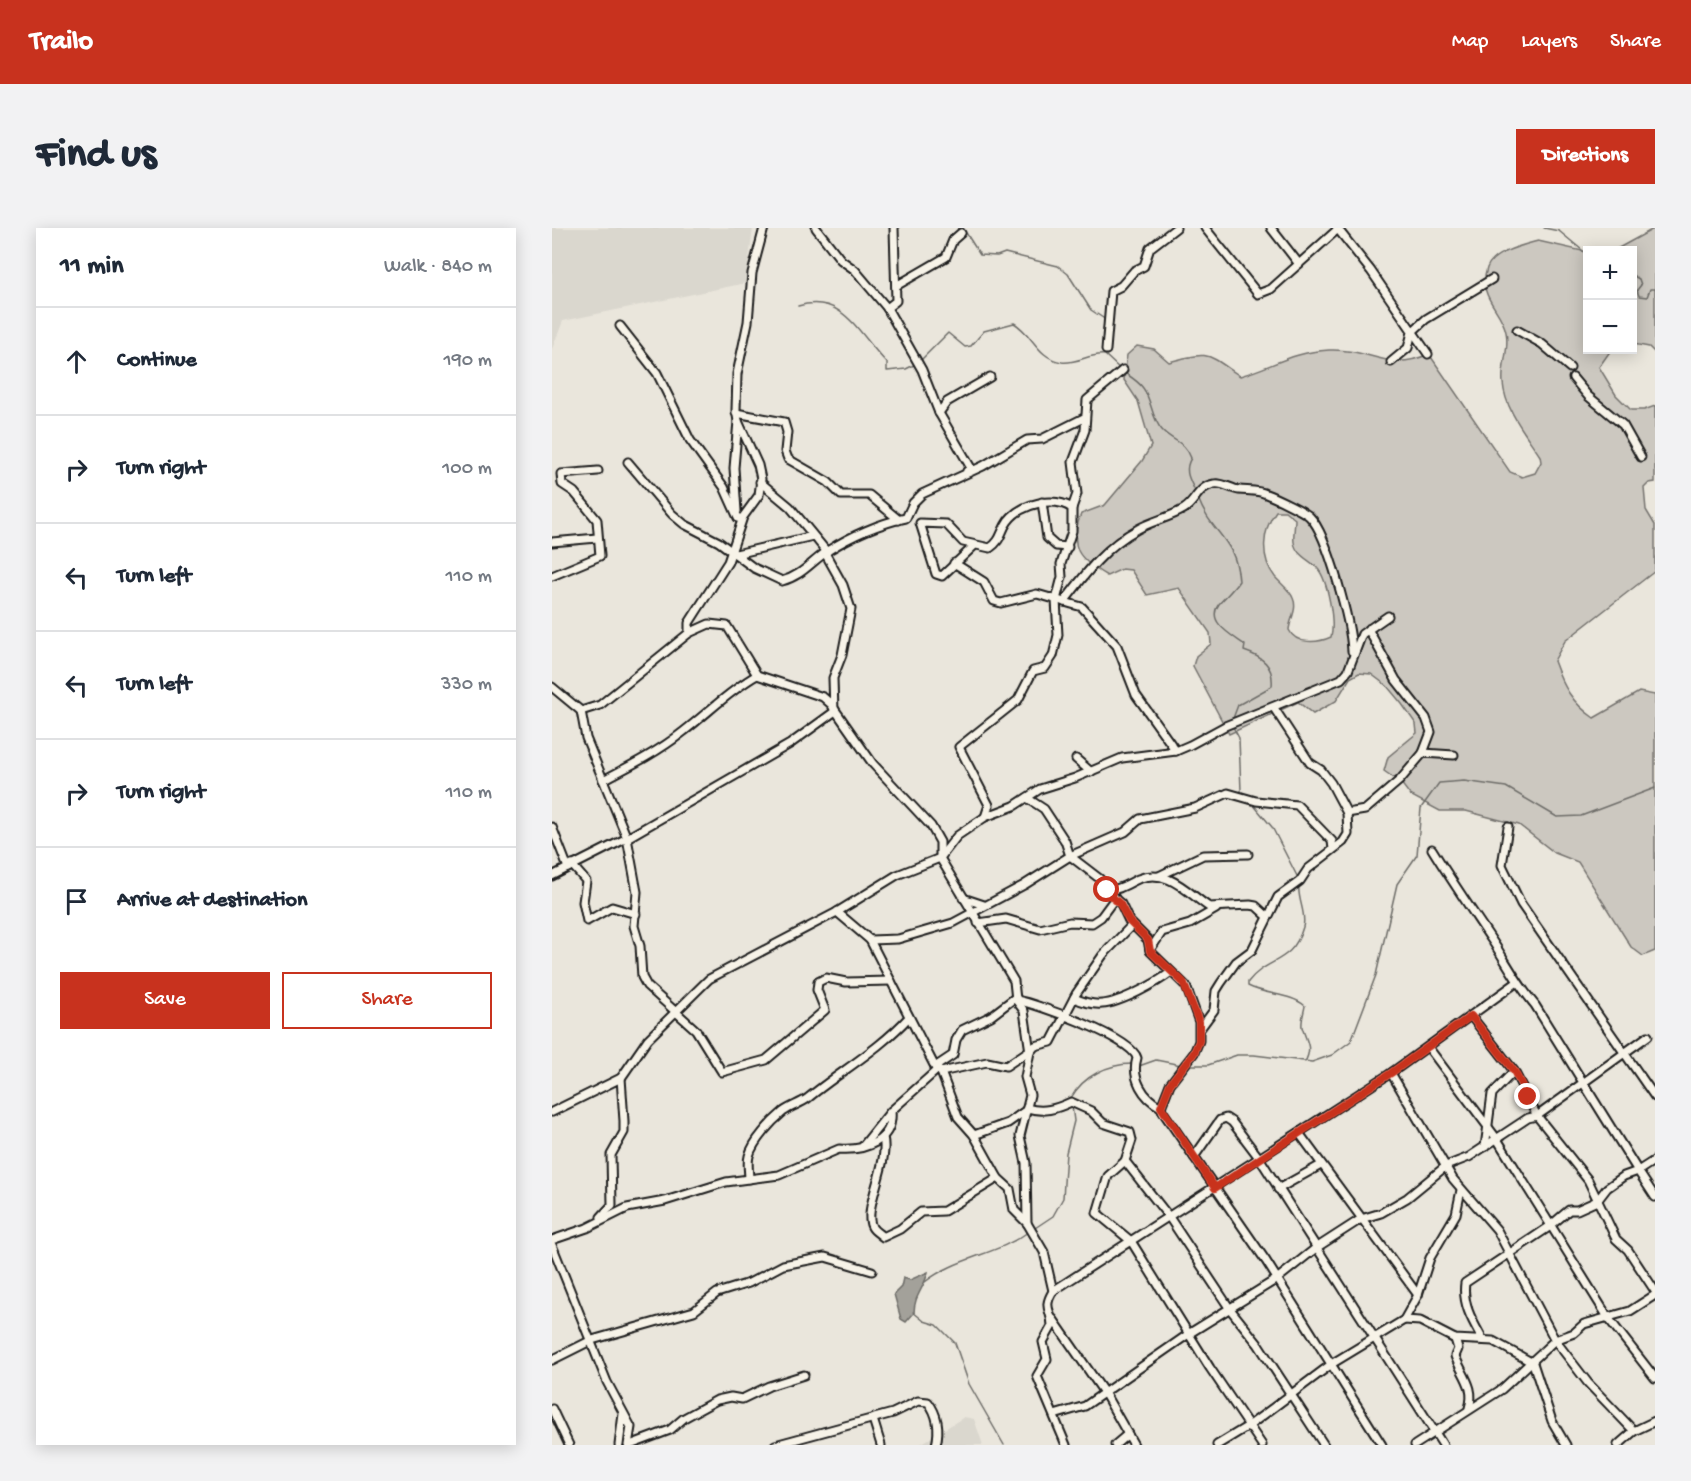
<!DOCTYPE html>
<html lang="en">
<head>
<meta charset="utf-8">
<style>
  body { margin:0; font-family:"Gochi Hand",sans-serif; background:#f2f2f3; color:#1f2937 }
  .controls { position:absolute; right:18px; top:18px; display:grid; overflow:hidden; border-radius:0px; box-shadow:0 3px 15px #0003 }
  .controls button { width:54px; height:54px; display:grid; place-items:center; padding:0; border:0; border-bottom:2px solid #e0e1e3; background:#fff; color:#1f2937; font:30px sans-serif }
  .stop { position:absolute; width:18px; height:18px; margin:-14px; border:4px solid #c8321e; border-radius:50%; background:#fff }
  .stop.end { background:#c8321e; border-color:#fff; box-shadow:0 2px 6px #0008 }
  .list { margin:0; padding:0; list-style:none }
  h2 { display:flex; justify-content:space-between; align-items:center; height:78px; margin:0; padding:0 24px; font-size:26px }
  h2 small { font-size:20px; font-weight:400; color:#747a83 }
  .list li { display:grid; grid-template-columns:39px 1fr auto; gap:18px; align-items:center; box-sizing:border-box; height:108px; padding:0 24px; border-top:2px solid #e0e1e3 }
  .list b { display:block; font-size:22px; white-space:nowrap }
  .list em { font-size:20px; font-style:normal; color:#747a83 }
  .actions { display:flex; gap:12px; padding:18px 24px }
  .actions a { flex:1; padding:14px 0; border:2px solid #c8321e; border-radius:0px; text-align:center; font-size:21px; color:#c8321e }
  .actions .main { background:#c8321e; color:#fff }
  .icon { flex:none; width:33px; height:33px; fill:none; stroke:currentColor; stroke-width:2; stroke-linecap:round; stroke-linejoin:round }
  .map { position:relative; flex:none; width:1103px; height:1217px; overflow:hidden; border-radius:0px }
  header { display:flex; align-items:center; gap:36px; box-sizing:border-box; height:84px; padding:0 30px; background:#c8321e; color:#fff }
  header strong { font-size:28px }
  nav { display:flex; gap:33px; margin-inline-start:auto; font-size:21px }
  .intro { display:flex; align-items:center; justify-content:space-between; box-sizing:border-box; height:144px; padding:0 36px }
  h1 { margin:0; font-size:42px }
  .button { padding:15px 27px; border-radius:0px; background:#c8321e; color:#fff; font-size:21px; font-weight:700 }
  main { display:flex; gap:36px; padding:0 36px }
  aside { flex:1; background:#fff; border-radius:0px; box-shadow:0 3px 15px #0003 }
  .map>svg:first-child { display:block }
</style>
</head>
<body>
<header>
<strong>Trailo</strong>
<nav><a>Map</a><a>Layers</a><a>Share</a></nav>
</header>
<div class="intro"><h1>Find us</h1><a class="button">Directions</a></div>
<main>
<aside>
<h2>11 min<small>Walk · 840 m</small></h2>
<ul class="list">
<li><svg class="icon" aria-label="ahead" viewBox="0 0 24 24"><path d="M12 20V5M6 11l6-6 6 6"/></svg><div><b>Continue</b></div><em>190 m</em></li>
<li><svg class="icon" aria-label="right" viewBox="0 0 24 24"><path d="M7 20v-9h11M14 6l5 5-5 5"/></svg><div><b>Turn right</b></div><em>100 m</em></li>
<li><svg class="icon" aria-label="left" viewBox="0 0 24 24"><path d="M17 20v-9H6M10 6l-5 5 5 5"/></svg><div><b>Turn left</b></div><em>110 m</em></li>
<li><svg class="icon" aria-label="left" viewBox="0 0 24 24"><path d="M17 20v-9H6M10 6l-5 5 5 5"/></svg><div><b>Turn left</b></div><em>330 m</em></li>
<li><svg class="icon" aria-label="right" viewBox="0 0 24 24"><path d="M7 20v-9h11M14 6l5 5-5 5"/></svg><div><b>Turn right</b></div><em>110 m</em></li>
<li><svg class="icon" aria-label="arrive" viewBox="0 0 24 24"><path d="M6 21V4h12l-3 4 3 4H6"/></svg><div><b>Arrive at destination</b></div></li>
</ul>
<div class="actions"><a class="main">Save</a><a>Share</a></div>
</aside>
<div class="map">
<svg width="1103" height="1217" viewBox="0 0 1103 1217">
  <rect width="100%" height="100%" fill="#eae6dc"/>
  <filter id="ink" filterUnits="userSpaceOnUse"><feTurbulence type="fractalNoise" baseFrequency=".0167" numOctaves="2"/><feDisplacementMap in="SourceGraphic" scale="12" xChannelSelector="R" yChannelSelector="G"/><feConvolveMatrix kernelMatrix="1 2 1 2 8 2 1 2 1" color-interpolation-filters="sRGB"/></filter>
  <g filter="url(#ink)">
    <g fill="#dad7ce">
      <path d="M0 0H201L194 55 11 93 0 121Z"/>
      <path d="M412 1189 422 1191 431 1217H367Z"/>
    </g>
    <g fill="#ccc8c0" stroke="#74726e" stroke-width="1.5" fill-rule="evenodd">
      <path d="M1103 0V125L1097 119 1081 116 1080 22H1063Z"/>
      <path d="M986 13 1035 24 1036 122H1059L1047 139 1064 167 1079 182H1092L1103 178V254L1097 255 1092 260 1094 282 1103 297V343L1013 413 1002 433C1011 458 1020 475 1042 490L1087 464 1103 467V723L1091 728 1079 719 1026 634 1003 625 967 597 914 583H888L858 567 849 555 832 543 836 529 865 505 864 496 850 476 835 458 819 446 807 445 798 450 784 473 761 486 746 474 677 506 641 438 644 428 659 416 658 405 627 360 595 367 579 342 570 341 555 348C526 331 516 319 529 286L553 277 590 233 599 218 586 173 572 152 575 127 585 118 602 121 617 134C658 122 655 126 688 148 722 138 740 124 777 122 819 120 835 145 877 126L958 244 970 249 983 245 989 234 988 228C974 206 953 182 951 155 949 138 958 121 954 104 949 80 925 70 935 40 940 24 972 17 986 13ZM724 283H733L743 291C743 299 741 307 742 314 744 328 759 332 766 341 776 353 783 394 779 409 766 415 744 417 737 402 738 391 746 381 741 370 738 362 729 356 723 349 708 330 710 302 724 283Z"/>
    </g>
    <path fill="#a3a19a" stroke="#6d6c68" stroke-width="1.5" d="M376 1044C372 1061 362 1067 362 1085L354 1094 349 1091 342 1066 349 1059 351 1050 358 1052Z"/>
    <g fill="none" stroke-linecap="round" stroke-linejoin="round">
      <g stroke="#6d6c68" stroke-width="1.5">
        <path d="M411 0 428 27 445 28 453 25 506 38 516 46 539 82 554 92"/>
        <path d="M992 0 1007 3 1036 27"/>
        <path d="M1080 47 1087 51 1089 57 1085 62 1087 68 1095 69 1098 61H1103"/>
        <path d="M246 78C292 65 306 106 335 135V143L354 141 364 136"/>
        <path d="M368 133 396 105 413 119 419 118 432 103 462 95C481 106 485 130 510 134 525 136 538 125 553 127L569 142"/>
        <path d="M573 145C579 149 587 154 591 160 600 172 599 190 610 202 621 214 633 213 639 230 631 243 638 252 644 265"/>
        <path d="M646 270C659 306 684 310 687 353 681 362 674 368 667 376 653 394 681 408 693 417L692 423C710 429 722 437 720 458L686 477 680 493"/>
        <path d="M680 497 687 510 689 563 692 567"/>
        <path d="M700 575 720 599 746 650"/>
        <path d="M747 657C745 671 755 686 751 699 740 737 715 729 696 754V758C714 767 740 766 753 778 752 784 749 793 750 799 754 813 761 819 753 834"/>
        <path d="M637 837H656L685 827H702L760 834 780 827 799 813 824 747 845 656 865 627 869 580 887 555 912 553 954 559 1005 589 1029 588 1103 560"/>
        <path d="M587 838 604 832 629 837"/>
        <path d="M519 870C531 848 556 836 580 836"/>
        <path d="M483 1000 501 988 511 970 514 925 522 893 520 878"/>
        <path d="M373 1054C403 1030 447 1026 476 1004"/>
        <path d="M361 1084 372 1093 385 1097 403 1115 417 1156 452 1217"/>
      </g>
      <g stroke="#1c1c1c" stroke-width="11">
        <g id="minor">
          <path d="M212 0 200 45 196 94 185 146 184 182 186 193 206 237 209 251 207 267 191 289 176 334 137 395V405L157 396 175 398 205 447 271 469 279 476 321 536 379 598 388 614V630L462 753 464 772 472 783 478 824 473 849 478 867 468 908 474 935 475 995 492 1024 501 1063"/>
          <path d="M264 0 289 32 303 42 335 80"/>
          <path d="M342 0 344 73 335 80 370 142 387 185 419 240 415 243"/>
          <path d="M653 0 706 66 719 61 787 0"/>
          <path d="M719 0 747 36"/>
          <path d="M785 0 819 43 876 126"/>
          <path d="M344 58 394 29 401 12 409 5"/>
          <path d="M68 98 105 145 138 212 172 259 186 290"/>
          <path d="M965 102 990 116 1018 140"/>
          <path d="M554 122 559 63 569 58 582 43 592 38 598 20 624 0"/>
          <path d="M839 134 856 120 860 104 874 91 940 51"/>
          <path d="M1021 150 1036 168 1071 197 1089 229"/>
          <path d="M184 185 232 194 235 204 233 223 236 231 276 254 289 267H317L347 292"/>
          <path d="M387 185 395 174 438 149"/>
          <path d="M76 234 120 286 132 296 167 314 202 340 230 353C250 348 260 333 277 322 299 308 328 295 354 290L361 275 370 266 431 238 475 212 490 211 532 190"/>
          <path d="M208 254 238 279 275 324"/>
          <path d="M490 274 495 310 504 318 516 319"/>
          <path d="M185 283 182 240 186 193"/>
          <path d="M0 314 45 310"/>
          <path d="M422 318 390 348 384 346 368 295 394 296 411 314 438 320C450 312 448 304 456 293 470 275 502 268 520 280"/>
          <path d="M184 326 261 308"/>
          <path d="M402 335 432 354 442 373 449 375 485 366 530 379 565 418 584 467 624 523"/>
          <path d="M0 348 48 328 45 292 22 264 10 256 9 246 46 243"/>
          <path d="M512 374C533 346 554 318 586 301 600 293 617 290 632 281 644 274 645 259 662 256 670 254 679 261 687 262 696 263 707 262 714 266 722 269 754 284 758 289 776 307 799 397 800 423"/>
          <path d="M0 459 29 483 48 477 137 405"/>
          <path d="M29 483 34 510 75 610 85 664 82 698 88 718 90 749 95 758 144 802 170 844 214 832 273 782 265 762 266 754 274 750 294 754 339 753"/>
          <path d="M871 525 902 527"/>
          <path d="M524 531 539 544"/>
          <path d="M51 552C78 538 106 524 131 504 157 484 177 463 205 447"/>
          <path d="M475 570 492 581 513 613 518 628 548 651 550 660 569 676 577 693 596 712 598 723 634 758 647 794V813L642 825 618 856 609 879 611 884 714 1033 830 1217"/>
          <path d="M795 585 813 582 848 552 871 525 879 504 874 490 844 452 816 401"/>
          <path d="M433 589 437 577 407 519 466 472 481 443 493 440 501 428 506 407 504 372 510 349 509 336 520 303V280L525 266 521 234 533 202 535 172 571 142"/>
          <path d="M0 599 16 640"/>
          <path d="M956 599 950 637 969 676 1103 869"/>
          <path d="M880 621C899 652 919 681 939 711 954 733 965 756 983 777L1086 943 1072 948 1055 960 1045 973 1025 982H1017L997 999 913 1055C910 1077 921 1094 931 1112"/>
          <path d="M20 637 34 653 31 674 35 693 60 679 84 686"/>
          <path d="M0 648 75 610 238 516 282 484 281 450 290 427 299 381 291 357 273 325"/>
          <path d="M607 648 651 627 696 626"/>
          <path d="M555 662C566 663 577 655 586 651 615 639 636 665 657 679L698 677 704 678 715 688"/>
          <path d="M411 670 432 677"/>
          <path d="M285 684 318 712 383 839 389 844 406 889 422 907 446 950 458 961 462 982 475 995"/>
          <path d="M426 695 454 691 488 701 518 694 540 695 549 689 563 670"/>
          <path d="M318 712 346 711 401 695 472 657 518 628 573 604 588 591 643 580 676 565 704 573 745 577 780 613 781 621"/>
          <path d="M598 722 610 704 638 696 664 681"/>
          <path d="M522 770C531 774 540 777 550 776 568 775 605 755 619 744"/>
          <path d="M464 772C486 776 580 810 585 830 579 850 591 870 609 879"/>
          <path d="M919 788 962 843 940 866 933 919"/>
          <path d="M648 801 662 782 664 763 669 755 684 734 700 722 726 669 748 653 756 641 791 614 796 606 795 585 779 555 769 542 758 535 722 480"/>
          <path d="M876 819 945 911 1057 1091 1103 1150"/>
          <path d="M478 824 483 818 499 814 524 766 551 727 580 697"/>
          <path d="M383 839 401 827 404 812 410 802 439 788 464 769"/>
          <path d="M962 843 985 888 1036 952 1064 1011 1076 1022 1103 1063"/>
          <path d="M389 844 435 834 454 838 478 822"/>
          <path d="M839 845 901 951 945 1002 1003 1112 1036 1155 1082 1203"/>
          <path d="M475 880C491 885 504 881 519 874L539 883 551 895 578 904 580 912 573 933 556 948 545 985 579 1013 658 1140 710 1217"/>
          <path d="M0 884 69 850 96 811 157 751 285 684 345 647 388 630 405 608 433 589 462 578 488 561 523 550 570 530 624 523 638 517 673 498 789 451 796 443 810 406 836 388"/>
          <path d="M747 905 866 1067"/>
          <path d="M422 907 456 895 473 883"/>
          <path d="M331 909C338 936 310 981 320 999 322 1003 328 1006 331 1009L348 1001 369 984 392 983 446 950"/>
          <path d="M311 918 339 883"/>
          <path d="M642 929 668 892 674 890 680 894 708 931 891 1217"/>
          <path d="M1103 932 1086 943 1103 969"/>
          <path d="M573 933 617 989 678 1081 706 1116 772 1217"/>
          <path d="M197 951C197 944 195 935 197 928 201 913 220 893 231 884 239 878 248 876 256 870 289 843 328 821 357 789"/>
          <path d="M726 961 769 937"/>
          <path d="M49 989 60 977 59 927 72 904V893L69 850"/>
          <path d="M0 1012 35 1000 75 980 113 973 174 954 227 947 287 921C313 923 342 913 339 883L385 842"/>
          <path d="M0 1017 55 1154 79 1199 76 1217"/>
          <path d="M501 1091 553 1166 582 1217"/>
          <path d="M852 1092 868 1093 903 1111 941 1113 981 1135 1000 1193 1014 1217"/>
          <path d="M903 1111 906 1121 903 1128C910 1147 924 1159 917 1180"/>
          <path d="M0 1132 40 1112 142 1083 165 1065 197 1055 231 1037 273 1029 320 1043"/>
          <path d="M0 1181 17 1217"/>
          <path d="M502 1187 533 1178 638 1105 725 1051 764 1020 809 991 829 985 855 970 894 938 917 929 976 890 985 888 1096 808"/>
          <path d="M321 1191 329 1217"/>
          <path d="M67 1217 71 1186"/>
          <path d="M78 1217 118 1202 132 1190 165 1172 179 1169 190 1171 217 1158 252 1147"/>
          <path d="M223 1217 341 1185 366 1173 376 1174C386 1187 388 1201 384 1217"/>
          <path d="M514 1217 485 1148 495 1131 491 1114 500 1098C500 1081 490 1081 501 1063L839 845 964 755"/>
          <path d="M563 1217 576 1206"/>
          <path d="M665 1217 698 1197 781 1135 852 1092 866 1067 878 1030 904 986 909 962"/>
          <path d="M863 1217 950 1161 1003 1112 1022 1105 1032 1096 1078 1083 1103 1067"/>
          <path d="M1066 1217 1082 1203 1103 1193"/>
        </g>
      </g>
      <use href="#minor" stroke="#f7f3e8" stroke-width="7"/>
    </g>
  </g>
  <g fill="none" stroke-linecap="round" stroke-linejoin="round" filter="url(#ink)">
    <path stroke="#c8321e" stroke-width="8" d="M555 662 550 660 568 676 577 693 596 712 598 723 631 754 647 794V813L642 825 618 856 609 879 663 960 839 845 919 788 962 843 976 869"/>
  </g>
</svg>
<div class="controls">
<button>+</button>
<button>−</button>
</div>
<div class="stop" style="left:555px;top:662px"></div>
<div class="stop end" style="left:976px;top:869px"></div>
</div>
</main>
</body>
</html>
